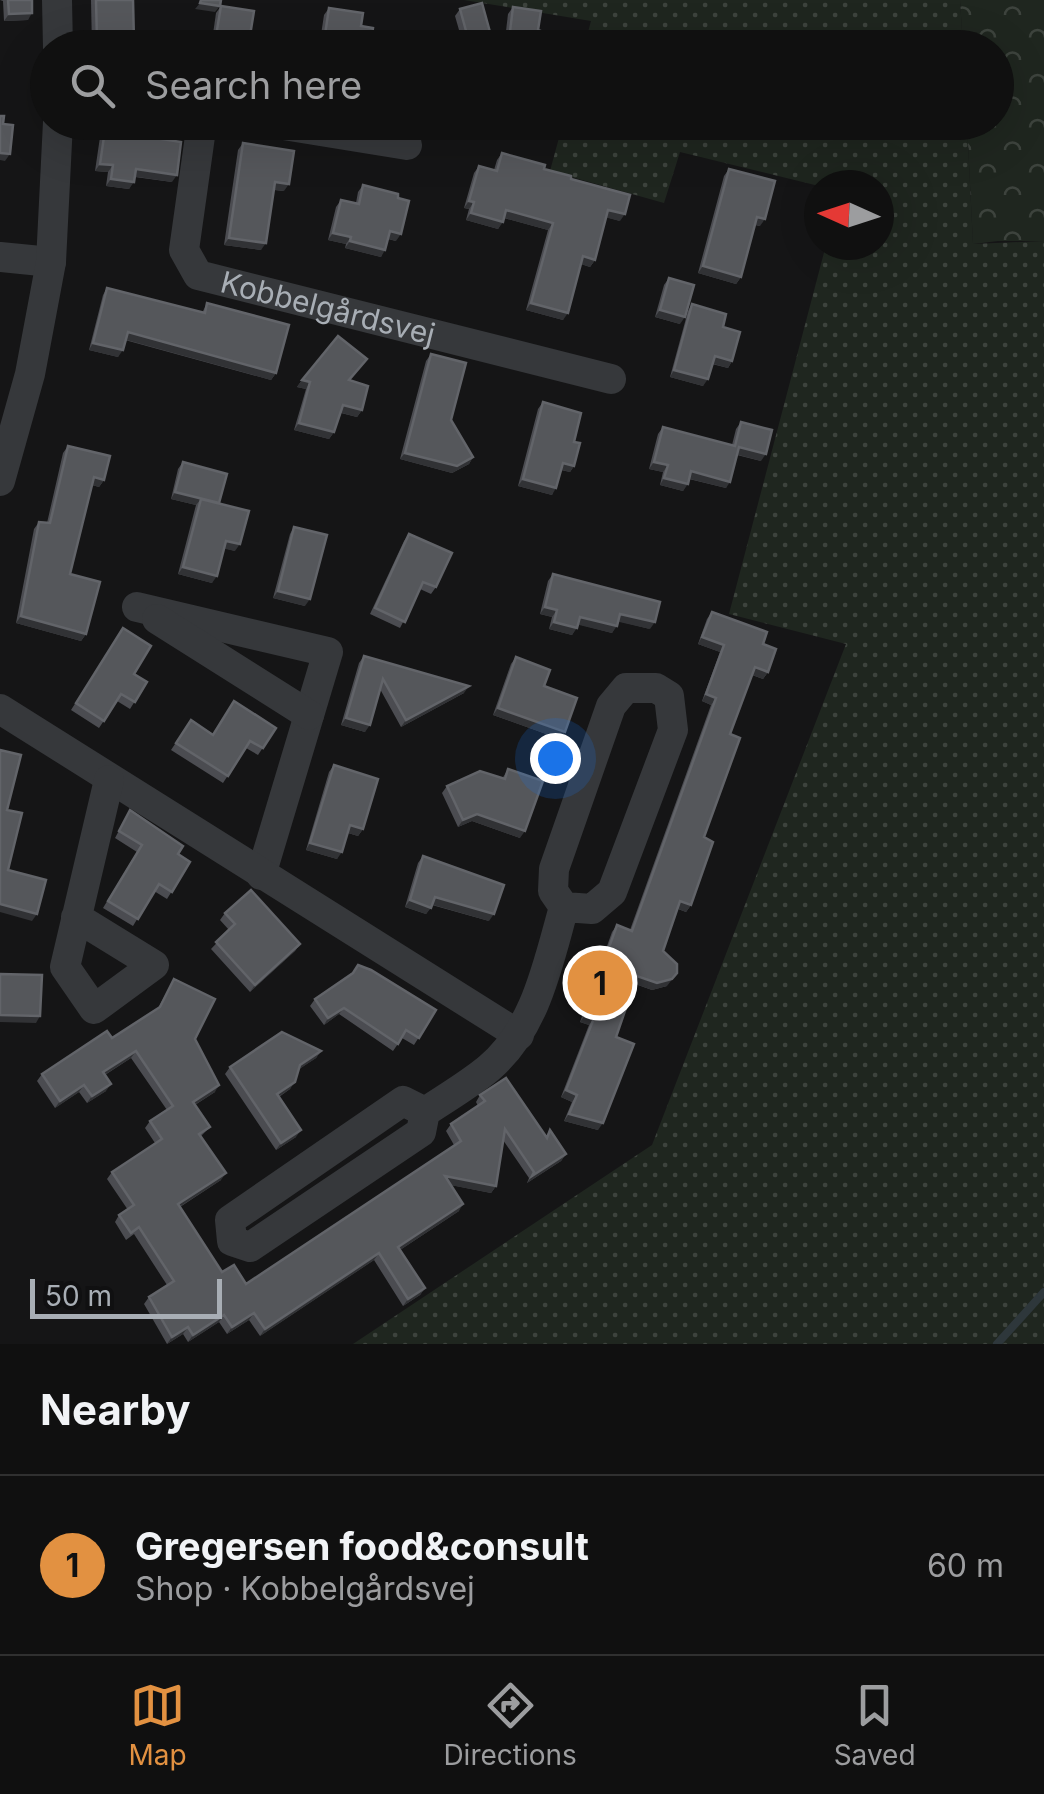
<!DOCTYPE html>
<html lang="en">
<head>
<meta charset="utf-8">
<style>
  body { margin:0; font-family:Inter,sans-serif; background:#1e1e1e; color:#f1f3f6 }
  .compass { position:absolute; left:804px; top:170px; width:90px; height:90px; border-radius:50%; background:#101010; box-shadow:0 10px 40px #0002; rotate:273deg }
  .scale { position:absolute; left:30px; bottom:25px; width:192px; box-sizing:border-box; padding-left:10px; border:5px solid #a8aeb5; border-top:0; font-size:28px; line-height:35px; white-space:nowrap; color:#a8aeb5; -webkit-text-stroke:8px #101011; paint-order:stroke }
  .you { position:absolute; left:555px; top:758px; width:35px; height:35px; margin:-25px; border:8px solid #fff; border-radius:50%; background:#1a73e8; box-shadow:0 0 0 15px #1a73e833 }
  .badge { display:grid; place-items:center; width:65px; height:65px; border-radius:50%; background:#e29141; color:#111; font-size:32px; font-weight:700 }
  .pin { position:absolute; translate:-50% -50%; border:5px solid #fff; box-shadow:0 2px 10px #0006 }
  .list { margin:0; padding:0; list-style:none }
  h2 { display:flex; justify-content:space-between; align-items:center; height:130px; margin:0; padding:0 40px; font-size:42px }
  h2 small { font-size:32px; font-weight:400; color:#9c9d9f }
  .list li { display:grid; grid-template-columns:65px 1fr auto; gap:30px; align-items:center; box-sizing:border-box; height:180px; padding:0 40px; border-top:2px solid #303030 }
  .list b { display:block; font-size:38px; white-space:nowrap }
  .list p { margin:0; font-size:32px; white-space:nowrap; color:#9c9d9f }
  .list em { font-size:32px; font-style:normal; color:#9c9d9f }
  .icon { flex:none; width:55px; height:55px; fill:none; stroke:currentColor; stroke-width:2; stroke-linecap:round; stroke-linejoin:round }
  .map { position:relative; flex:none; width:1044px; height:1344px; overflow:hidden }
  .search { position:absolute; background:#101010; box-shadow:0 10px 40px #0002; left:30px; right:30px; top:30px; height:110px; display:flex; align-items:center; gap:25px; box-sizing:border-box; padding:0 35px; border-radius:55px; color:#9c9d9f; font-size:38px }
  .sheet { height:310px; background:#101010 }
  nav { display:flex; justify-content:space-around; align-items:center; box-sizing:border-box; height:140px; border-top:2px solid #303030; background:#101010; font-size:28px; color:#9c9d9f }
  nav a { display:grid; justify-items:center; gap:5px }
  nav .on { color:#e29141 }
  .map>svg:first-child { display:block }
</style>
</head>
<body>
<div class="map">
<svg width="1044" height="1344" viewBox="0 0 1044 1344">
  <defs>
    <pattern id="grass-dots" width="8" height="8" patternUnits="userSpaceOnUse" patternTransform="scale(2.5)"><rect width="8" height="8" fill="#1f261f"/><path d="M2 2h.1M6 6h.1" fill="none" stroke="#3d433d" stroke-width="1.8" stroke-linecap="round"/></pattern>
    <pattern id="forest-crowns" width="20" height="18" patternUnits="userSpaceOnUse" patternTransform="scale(2.5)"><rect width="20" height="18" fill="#1f261f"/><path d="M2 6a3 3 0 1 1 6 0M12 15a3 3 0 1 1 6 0" fill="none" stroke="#3d433d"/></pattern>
  </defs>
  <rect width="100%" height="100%" fill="#151516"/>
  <g fill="url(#grass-dots)">
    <path d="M464 0H960L963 47H584L591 21Z"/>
    <path d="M563 123H967L973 244 1044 241V1344H353L652 1145 846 644 729 614 826 245H879V185L819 186 680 152 664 203 550 171Z"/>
  </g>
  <path fill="url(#forest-crowns)" d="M960 0H1044V241H998L973 244 967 123 996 122V48L963 47Z"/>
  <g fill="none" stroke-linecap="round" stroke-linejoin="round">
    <path stroke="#2e373b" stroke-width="8" d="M997 1344 1044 1292"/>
    <g stroke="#36383b" stroke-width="30">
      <path d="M57 0 58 48"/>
      <path id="s1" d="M202 122 184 250 198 275 611 379"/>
      <path d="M265 122 407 145"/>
      <path d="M0 257 51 262"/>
      <path d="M0 481 30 374 51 262 58 122"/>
      <path d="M137 607 328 652 261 875"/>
      <path d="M157 619 309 715"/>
      <path d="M0 709 519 1035"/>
      <path d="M76 917 154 965 94 1009 65 967 109 780"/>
      <path d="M425 1112 421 1132 250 1247 232 1241 230 1220 403 1101 425 1112C446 1098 470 1084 489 1068 536 1028 548 963 564 907L553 891 554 869 611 706 626 688H656L669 696 673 730 612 892 592 909 564 907"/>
    </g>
  </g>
  <g fill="#4b4c51">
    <path d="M0 0H32L28 20 4 21 3 1Z"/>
    <path d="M91 0H133L129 48H92Z"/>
    <path d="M221 6 248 48H211L216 13Z"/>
    <path d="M513 7 538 30V48H504L508 14Z"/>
    <path d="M329 8 361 26 370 48H319L324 15Z"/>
    <path d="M460 9 490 32 485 39 463 44 455 16Z"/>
    <path d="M105 130 172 182 135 177 129 189 106 186 108 172 95 171 100 137Z"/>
    <path d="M243 143 284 191 274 190 261 250 224 245 238 150Z"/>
    <path d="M502 153 571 179 620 221 606 217 595 260 590 267 581 264 563 320 526 310 548 230 504 218 498 229 466 220 469 209 464 208 474 173 479 166 494 170 497 160Z"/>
    <path d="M729 169 760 226 755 225 741 277 736 284 698 273 724 176Z"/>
    <path d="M363 185 396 241 388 239 381 257 345 248 346 244 328 240 336 207 341 200 356 203 358 192Z"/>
    <path d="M669 278 680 324 655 317 664 285Z"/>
    <path d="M107 288 202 313 207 303 276 373 271 380 125 340 118 357 89 350 103 295Z"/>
    <path d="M692 304 723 327 732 361 728 368 712 364 703 386 670 377 688 311Z"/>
    <path d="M431 354 451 420 473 457 469 464 452 473 400 459 426 361Z"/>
    <path d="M302 380 350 381 362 410 357 417 341 413 334 432 329 439 294 430 306 389 297 387Z"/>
    <path d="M543 402 574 442V466L570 472 561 470 552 495 518 486 538 409Z"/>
    <path d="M741 422 761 461 737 455 726 488 689 479 683 491 660 485 663 472 649 469 658 434 663 427 732 445 736 429Z"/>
    <path d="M68 446 104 480 99 487 92 485 70 574 86 634 81 641 16 623 34 529 39 522 47 523 63 453Z"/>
    <path d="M183 462 219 503 235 551 224 548 212 583 178 574 196 505 171 499 178 469Z"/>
    <path d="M294 527 305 606 273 598 290 534Z"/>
    <path d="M409 534 436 587 431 594 420 589 400 628 370 614 404 541Z"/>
    <path d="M553 574 650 629 618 621 612 633 578 624 572 635 549 629 552 617 540 614 548 581Z"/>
    <path d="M712 612 763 644 768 672 763 679 752 675 730 734 704 837 691 905 686 912 678 909 663 951 667 986 652 990 635 984 616 1037 598 1130 564 1121 572 1102 561 1097 589 1025 580 1022 612 932 617 925 630 930 711 705 702 701 720 652 698 644 707 619Z"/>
    <path d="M123 628 134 674 147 682 130 709 117 701 99 728 71 710Z"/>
    <path d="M364 656 464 693 401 727 380 689 365 732 341 725 359 663Z"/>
    <path d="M516 657 544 686 560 739 493 715 511 664Z"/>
    <path d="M191 720 213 734 276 728 258 755 246 748 223 783 171 750Z"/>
    <path d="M334 765 363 829 358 836 348 833 337 859 306 850 329 772Z"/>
    <path d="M508 769 520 838 472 821 458 827 442 793 447 786 502 779Z"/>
    <path d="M130 810 178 854 190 862 167 899 154 891 133 926 103 908 137 852 115 838Z"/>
    <path d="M423 856 489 921 432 905 426 914 405 907 418 863Z"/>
    <path d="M225 913 300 944 295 951 250 992 211 949 229 930 220 920Z"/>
    <path d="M174 979 215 1092 195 1105 210 1127 201 1136 221 1180 180 1207 222 1272 246 1284 454 1145 446 1131 451 1124 478 1106 476 1102 480 1095 546 1136 550 1130 566 1154 561 1161 527 1183 529 1178 503 1140 496 1186 491 1193 451 1185 459 1211 400 1250 425 1288 420 1295 403 1306 374 1260 260 1336 249 1320 227 1334 219 1322 188 1342 183 1334 167 1344 144 1304 149 1297 167 1285 134 1234 126 1240 115 1222 119 1215 128 1210 107 1179 112 1172 155 1143 145 1128 150 1121 167 1110 131 1058 105 1075 106 1091 87 1103 79 1092 55 1108 37 1081 42 1074 112 1038 158 1008Z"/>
    <path d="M315 999 436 1010 414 1045 402 1038 393 1051 339 1014 324 1025 310 1006Z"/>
    <path d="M321 1051 316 1058 299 1069 290 1089 279 1097 296 1137 276 1150 225 1074 230 1067Z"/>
  </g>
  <g fill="#313235">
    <path d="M200 3 220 6 215 12 195 9Z"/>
    <path d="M32 13 28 20 4 21 9 14Z"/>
    <path d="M490 32 485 39 463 44 468 38Z"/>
    <path d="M97 41H134L129 48H92Z"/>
    <path d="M0 153 10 154 5 161 0 160Z"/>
    <path d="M100 164 113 165 108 172 95 171Z"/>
    <path d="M136 169 177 175 172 182 131 176Z"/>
    <path d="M111 179 134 182 129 189 106 186Z"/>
    <path d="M275 182 289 184 284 191 270 189Z"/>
    <path d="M469 201 474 202 469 209 464 208Z"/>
    <path d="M506 210 553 223 548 230 501 217Z"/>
    <path d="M608 210 625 214 620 221 604 217Z"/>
    <path d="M471 213 503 222 498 229 466 220Z"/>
    <path d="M757 217 765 219 760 226 752 224Z"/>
    <path d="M390 231 401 234 396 241 385 238Z"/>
    <path d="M333 233 351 237 346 244 328 240Z"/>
    <path d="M229 238 266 243 261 250 224 245Z"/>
    <path d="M350 241 385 250 381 257 345 248Z"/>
    <path d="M583 256 595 260 590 267 578 263Z"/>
    <path d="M703 266 741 277 736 284 698 273Z"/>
    <path d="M531 303 568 313 563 320 526 310Z"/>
    <path d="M660 310 685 317 680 324 655 317Z"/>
    <path d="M128 332 276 373 271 380 123 339Z"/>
    <path d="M93 343 123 350 118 357 89 350Z"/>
    <path d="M715 356 732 361 728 368 710 363Z"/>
    <path d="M674 370 708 379 703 386 670 377Z"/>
    <path d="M302 380 310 382 306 389 297 387Z"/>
    <path d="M343 405 362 410 357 417 338 412Z"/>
    <path d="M299 423 334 432 329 439 294 430Z"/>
    <path d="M739 447 766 454 761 461 735 454Z"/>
    <path d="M405 453 473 457 469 464 452 473 400 459Z"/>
    <path d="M654 462 668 465 663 472 649 469Z"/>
    <path d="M563 463 574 466 570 472 558 469Z"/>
    <path d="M691 471 730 482 726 488 686 478Z"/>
    <path d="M94 477 104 480 99 487 89 484Z"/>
    <path d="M664 478 688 484 683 491 660 485Z"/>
    <path d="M523 479 556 488 552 495 518 486Z"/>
    <path d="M175 492 219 503 201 499 196 505 171 499Z"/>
    <path d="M226 541 240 544 235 551 221 548Z"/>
    <path d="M183 567 217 576 212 583 178 574Z"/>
    <path d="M278 591 310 599 305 606 273 598Z"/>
    <path d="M545 607 557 610 552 617 540 614Z"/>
    <path d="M620 614 655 622 650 629 615 621Z"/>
    <path d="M21 616 86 634 81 641 16 623Z"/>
    <path d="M580 617 617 626 612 633 575 624Z"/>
    <path d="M554 622 577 628 572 635 549 629Z"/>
    <path d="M702 637 724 645 720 652 698 644Z"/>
    <path d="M755 667 768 672 763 679 750 674Z"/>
    <path d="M469 686 464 693 401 727 406 720Z"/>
    <path d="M706 694 716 698 711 705 702 701Z"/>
    <path d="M498 708 565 732 560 739 493 715Z"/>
    <path d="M346 718 370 725 365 732 341 725Z"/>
    <path d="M477 814 525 831 520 838 472 821 458 827 463 820Z"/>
    <path d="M350 825 363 829 358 836 345 832Z"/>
    <path d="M310 843 342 852 337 859 306 850Z"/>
    <path d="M435 897 494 914 489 921 430 904Z"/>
    <path d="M410 900 431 908 426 914 405 907Z"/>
    <path d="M680 901 691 905 686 912 676 908Z"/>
    <path d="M0 904 37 914 32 921 0 912Z"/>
    <path d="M300 944 295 951 250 992 255 985Z"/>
    <path d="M677 973 667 986 652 990 633 983 637 976Z"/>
    <path d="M344 1008 339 1014 324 1025 328 1018Z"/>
    <path d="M0 1015 40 1016 36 1023 0 1022Z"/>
    <path d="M585 1015 594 1018 589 1025 580 1022Z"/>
    <path d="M136 1051 131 1058 98 1079 103 1072Z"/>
    <path d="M321 1051 316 1058 295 1072 300 1065Z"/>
    <path d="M295 1082 290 1089 272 1101 277 1094Z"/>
    <path d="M111 1084 106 1091 87 1103 92 1096Z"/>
    <path d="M84 1085 79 1092 55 1108 60 1101Z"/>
    <path d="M219 1085 215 1092 188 1109 193 1102Z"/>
    <path d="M566 1090 577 1095 572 1102 561 1097Z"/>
    <path d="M569 1114 603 1123 598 1130 564 1121Z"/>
    <path d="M301 1130 296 1137 276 1150 281 1143Z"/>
    <path d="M566 1154 561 1161 527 1183 532 1176Z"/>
    <path d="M226 1173 221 1180 173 1211 178 1204Z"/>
    <path d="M445 1176 496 1186 491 1193 440 1183Z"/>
    <path d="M463 1204 459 1211 394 1254 398 1247Z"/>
    <path d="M379 1253 374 1260 260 1336 265 1329Z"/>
    <path d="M425 1288 420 1295 403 1306 408 1299Z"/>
    <path d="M254 1313 249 1320 227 1334 232 1327Z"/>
    <path d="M224 1315 219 1322 188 1342 193 1335Z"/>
    <path d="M188 1327 183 1334 167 1344 172 1337Z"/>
  </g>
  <g fill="#55575b" stroke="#626469" stroke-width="2.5">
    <path d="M8 0H32V13L9 14Z"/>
    <path d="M96 0H133L134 41H97Z"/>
    <path d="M201 0H221L220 6 200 3Z"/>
    <path d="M482 3 490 32 468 38 460 9Z"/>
    <path d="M221 6 254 11 248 48H214Z"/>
    <path d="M513 7 541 11 538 30 541 31 538 48H508Z"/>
    <path d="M329 8 363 13 361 26 373 28 370 48H323Z"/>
    <path d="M0 116H4L3 124 13 125 10 154 0 153Z"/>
    <path d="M105 130 181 142 177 175 136 169 134 182 111 179 113 165 100 164Z"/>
    <path d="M243 143 294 151 289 184 275 182 266 243 229 238Z"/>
    <path d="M502 153 545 165 544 169 571 176V179L630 195 625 214 608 210 595 260 583 256 568 313 531 303 553 223 506 210 503 222 471 213 474 202 469 201 479 166 497 171Z"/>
    <path d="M729 169 775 181 765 219 757 217 741 277 703 266Z"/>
    <path d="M363 185 398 194V198L409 201 401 234 390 231 385 250 350 241 351 237 333 233 341 200 359 204Z"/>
    <path d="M669 278 694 285 685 317 660 310Z"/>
    <path d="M107 288 205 313 207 303 289 325 276 373 128 332 123 350 93 343Z"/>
    <path d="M692 304 726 314 723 327 740 332 732 361 715 356 708 379 674 370Z"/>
    <path d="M338 336 367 359 349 380 368 386 362 410 343 405 334 432 299 423 310 382 302 380Z"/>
    <path d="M431 354 466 363 451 420 473 457 457 466 405 453Z"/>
    <path d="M543 402 581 413 574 442 580 443 574 466 563 463 556 488 523 479Z"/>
    <path d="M741 422 772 430 766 454 739 447 730 482 691 471 688 484 664 478 668 465 654 462 663 427 735 446Z"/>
    <path d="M68 446 110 456 104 480 94 477 70 574 100 582 86 634 21 616 39 522 50 523Z"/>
    <path d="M183 462 227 474 219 503 175 492Z"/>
    <path d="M201 499 249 511 240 544 226 541 217 576 183 567Z"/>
    <path d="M294 527 327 535 310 599 278 591Z"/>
    <path d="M409 534 452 553 436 587 423 582 405 622 375 608Z"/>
    <path d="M553 574 660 602 655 622 620 614 617 626 580 617 577 628 554 622 557 610 545 607Z"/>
    <path d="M712 612 767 632 763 644 776 649 768 672 755 667 730 734 740 738 704 837 713 842 691 905 680 901 663 951 677 964V973L672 979 657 983 637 976 616 1037 634 1044 603 1123 569 1114 577 1095 566 1090 594 1018 585 1015 617 925 632 931 716 698 706 694 724 645 702 637Z"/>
    <path d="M123 628 151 646 134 674 147 682 135 702 121 694 104 721 76 703Z"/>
    <path d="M364 656 469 686 406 720 383 679 370 725 346 718Z"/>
    <path d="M516 657 550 670 544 686 577 698 565 732 498 708Z"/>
    <path d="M234 701 276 728 263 748 250 741 228 776 176 743 191 720 213 735Z"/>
    <path d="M0 750 21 755 7 810 22 813 8 870 46 880 37 914 0 904Z"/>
    <path d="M334 765 378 779 363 829 350 825 342 852 310 843Z"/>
    <path d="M508 769 543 781 525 831 477 814 463 820 447 786 480 771 505 779Z"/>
    <path d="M130 810 183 846 178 854 190 862 172 892 159 884 138 919 108 901 142 845 119 831Z"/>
    <path d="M423 856 504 885 494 914 435 897 431 908 410 900Z"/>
    <path d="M251 890 300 944 255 985 216 942 235 924 225 913Z"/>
    <path d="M358 965 371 970 436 1010 419 1038 406 1030 398 1044 344 1008 328 1018 315 999 353 973Z"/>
    <path d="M0 974 42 975 40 1016 0 1015Z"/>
    <path d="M174 979 215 999 195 1039 219 1085 193 1102 210 1127 199 1134 226 1173 178 1204 222 1272 234 1265 246 1284 461 1141 451 1124 485 1101 480 1095 506 1078 547 1138 550 1130 566 1154 532 1176 534 1172 505 1129 496 1186 445 1176 463 1204 398 1247 425 1288 408 1299 379 1253 265 1329 254 1313 232 1327 224 1315 193 1335 188 1327 172 1337 149 1297 174 1281 139 1227 131 1233 119 1215 134 1205 112 1172 162 1139 150 1121 173 1106 136 1051 103 1072 111 1084 92 1096 84 1085 60 1101 42 1074 107 1031 112 1038 160 1007Z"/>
    <path d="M282 1032 321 1051 300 1065 295 1082 277 1094 301 1130 281 1143 230 1067Z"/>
  </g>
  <g text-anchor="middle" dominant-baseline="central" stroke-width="8" stroke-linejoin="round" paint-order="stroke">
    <g font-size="30" fill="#a8aeb5" stroke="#101011">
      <text stroke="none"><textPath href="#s1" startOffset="292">Kobbelgårdsvej</textPath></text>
    </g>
  </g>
</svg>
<svg class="compass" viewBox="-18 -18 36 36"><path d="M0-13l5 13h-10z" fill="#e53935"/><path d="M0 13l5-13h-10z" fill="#9c9d9f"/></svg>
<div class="scale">50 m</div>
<div class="you"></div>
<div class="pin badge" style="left:600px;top:983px">1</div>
<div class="search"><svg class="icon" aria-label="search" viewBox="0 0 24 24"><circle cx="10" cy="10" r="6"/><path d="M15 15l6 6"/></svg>Search here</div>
</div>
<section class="sheet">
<h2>Nearby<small></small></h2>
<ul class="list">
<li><span class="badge">1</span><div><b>Gregersen food&amp;consult</b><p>Shop · Kobbelgårdsvej</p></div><em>60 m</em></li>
</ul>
</section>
<nav>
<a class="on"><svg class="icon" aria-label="map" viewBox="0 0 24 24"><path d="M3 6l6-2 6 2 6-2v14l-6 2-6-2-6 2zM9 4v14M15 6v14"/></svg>Map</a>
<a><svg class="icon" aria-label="directions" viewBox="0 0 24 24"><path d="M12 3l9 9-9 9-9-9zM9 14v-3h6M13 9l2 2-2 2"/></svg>Directions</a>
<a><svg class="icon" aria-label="saved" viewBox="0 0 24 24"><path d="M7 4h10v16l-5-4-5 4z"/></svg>Saved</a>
</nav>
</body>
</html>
